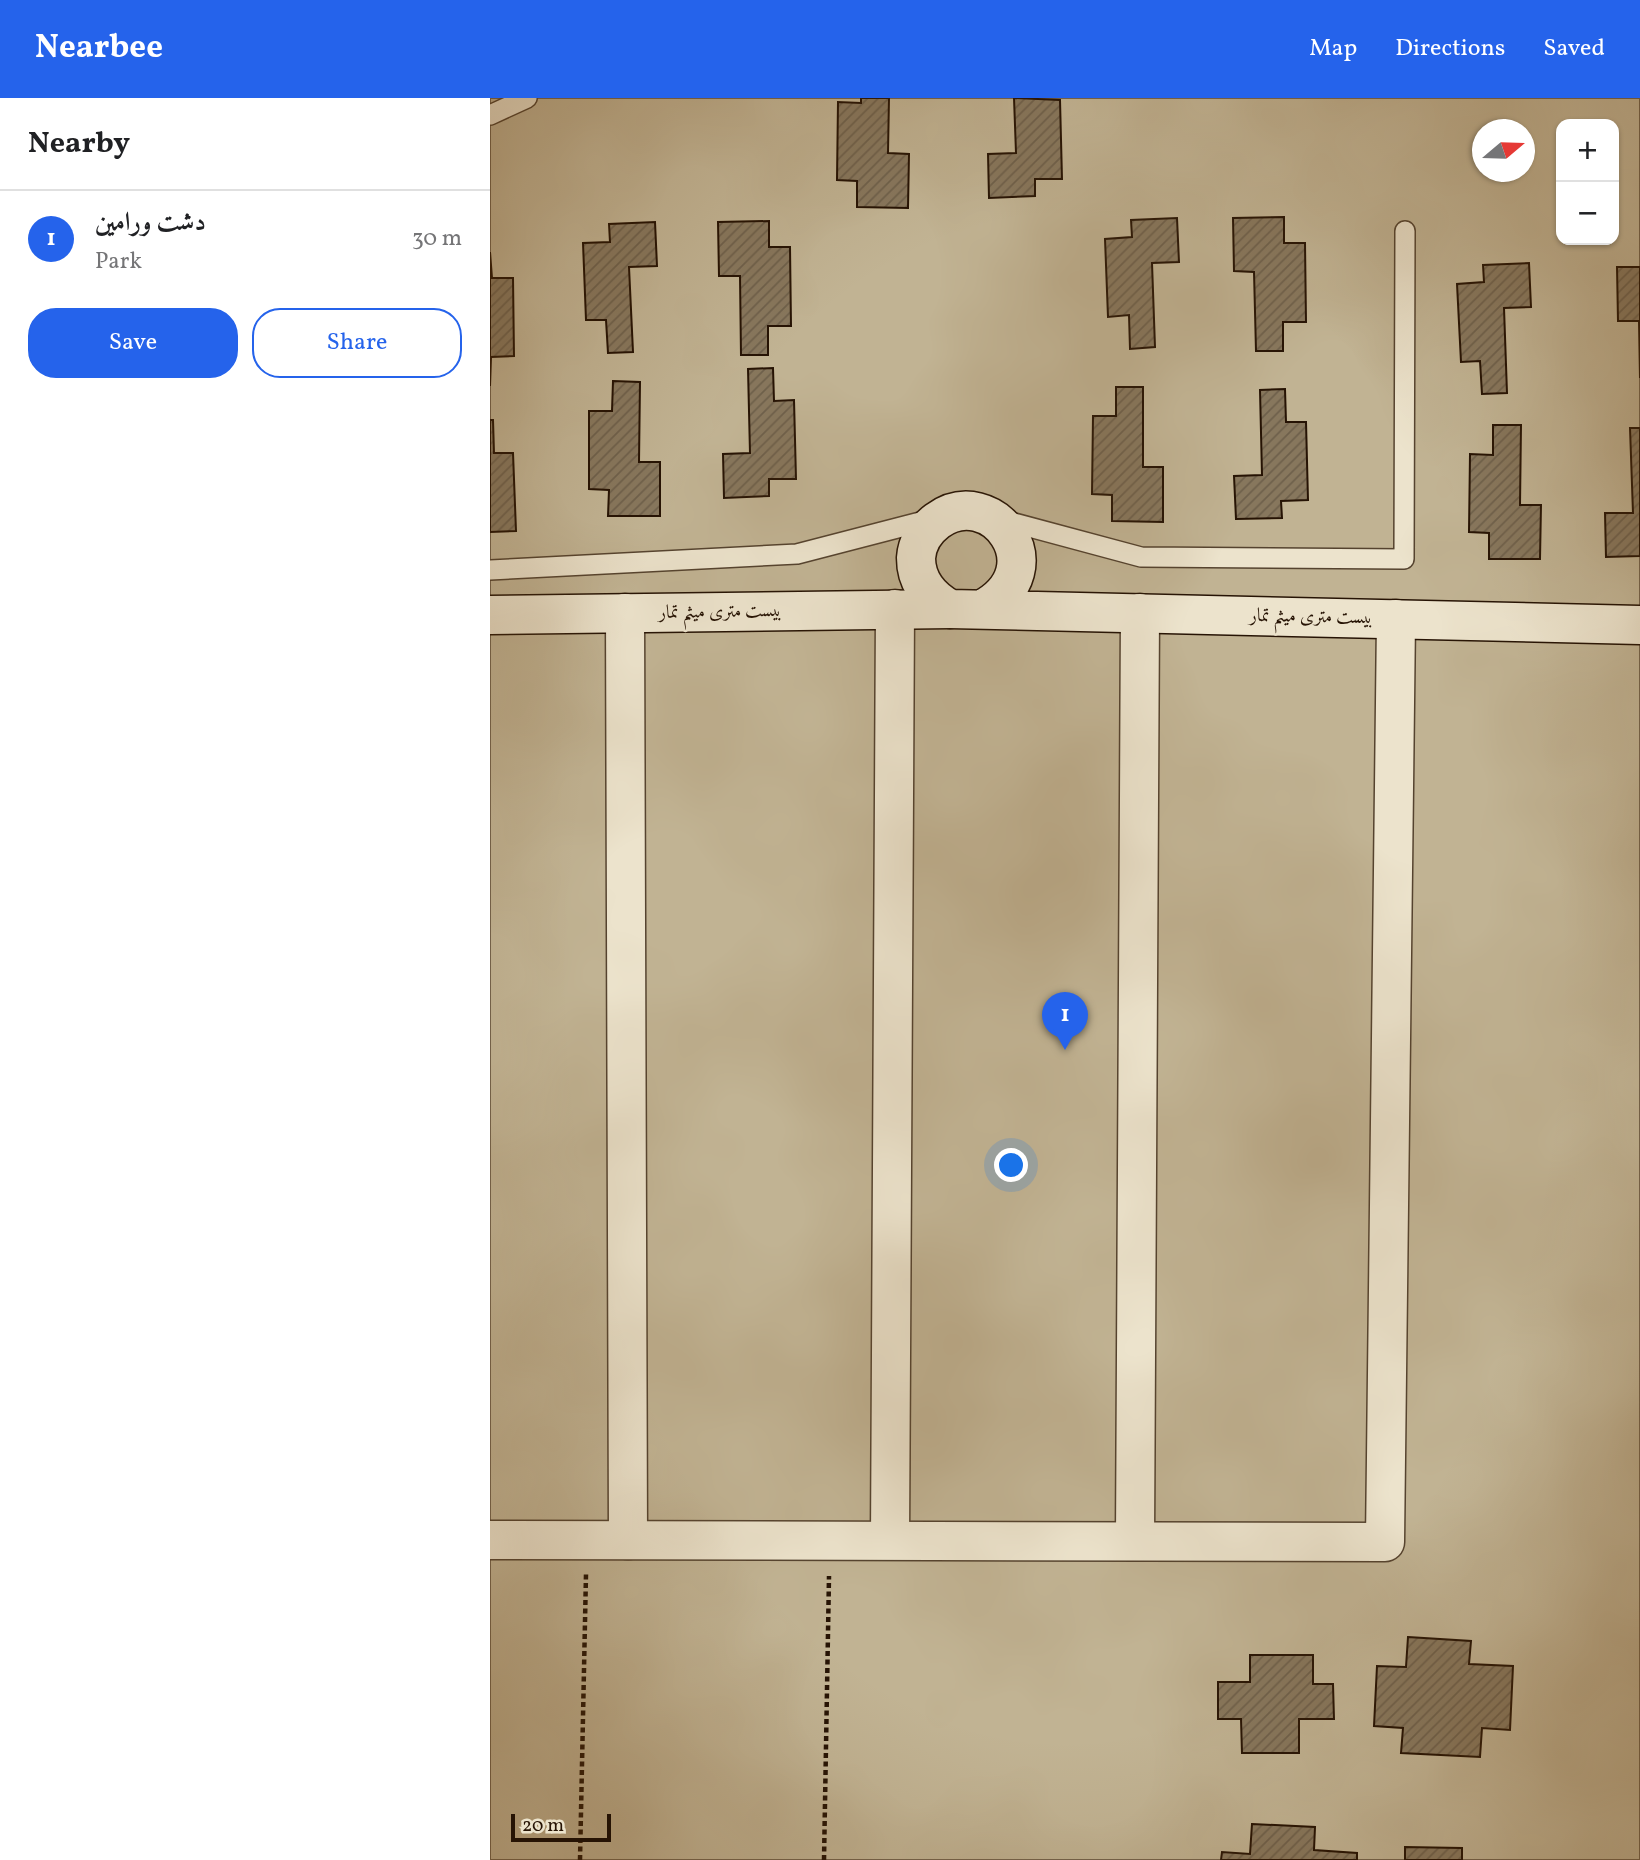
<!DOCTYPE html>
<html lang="en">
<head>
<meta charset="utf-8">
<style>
  body { margin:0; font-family:Vollkorn,Amiri,serif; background:#f2f2f2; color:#202124 }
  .controls { position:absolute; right:21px; top:21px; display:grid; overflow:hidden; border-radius:14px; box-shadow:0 2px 5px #0004 }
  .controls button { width:63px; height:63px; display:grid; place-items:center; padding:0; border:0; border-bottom:2px solid #e0e0e0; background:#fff; color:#202124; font:35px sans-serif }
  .compass { position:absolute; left:982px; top:21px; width:63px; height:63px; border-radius:50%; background:#fff; box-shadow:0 2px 5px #0004; rotate:71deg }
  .scale { position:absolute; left:21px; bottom:18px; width:100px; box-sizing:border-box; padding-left:7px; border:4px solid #261304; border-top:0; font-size:19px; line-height:24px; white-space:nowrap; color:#261304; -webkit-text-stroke:5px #ece3cc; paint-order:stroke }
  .you { position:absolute; left:522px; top:1068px; width:24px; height:24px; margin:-18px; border:5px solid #fff; border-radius:50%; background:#1a73e8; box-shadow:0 0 0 10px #1a73e833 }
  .badge { display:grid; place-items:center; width:46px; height:46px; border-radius:50%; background:#2563eb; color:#fff; font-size:23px; font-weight:700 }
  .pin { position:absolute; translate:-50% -58px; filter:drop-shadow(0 2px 4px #0008) }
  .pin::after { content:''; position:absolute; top:37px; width:24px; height:21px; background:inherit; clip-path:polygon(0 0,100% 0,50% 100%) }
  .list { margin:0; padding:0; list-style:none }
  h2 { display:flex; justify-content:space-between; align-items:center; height:91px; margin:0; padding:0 28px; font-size:30px }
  h2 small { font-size:23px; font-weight:400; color:#757577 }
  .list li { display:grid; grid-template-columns:46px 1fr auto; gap:21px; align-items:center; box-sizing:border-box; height:98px; padding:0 28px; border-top:2px solid #e0e0e0 }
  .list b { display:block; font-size:26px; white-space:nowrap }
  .list p { margin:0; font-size:23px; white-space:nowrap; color:#757577 }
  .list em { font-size:23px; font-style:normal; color:#757577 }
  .actions { display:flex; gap:14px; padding:21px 28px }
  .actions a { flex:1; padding:16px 0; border:2px solid #2563eb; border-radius:28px; text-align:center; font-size:24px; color:#2563eb }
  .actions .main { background:#2563eb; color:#fff }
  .map { position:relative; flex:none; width:1150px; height:1762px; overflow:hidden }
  header { display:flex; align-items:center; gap:42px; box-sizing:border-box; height:98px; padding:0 35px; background:#2563eb; color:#fff }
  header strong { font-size:33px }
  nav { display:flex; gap:38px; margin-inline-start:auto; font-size:24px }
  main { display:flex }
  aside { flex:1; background:#fff }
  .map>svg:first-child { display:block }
</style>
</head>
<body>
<header>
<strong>Nearbee</strong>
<nav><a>Map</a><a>Directions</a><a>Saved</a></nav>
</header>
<main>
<aside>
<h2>Nearby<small></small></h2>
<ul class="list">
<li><span class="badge">1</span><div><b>دشت ورامین</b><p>Park</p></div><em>30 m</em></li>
</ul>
<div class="actions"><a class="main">Save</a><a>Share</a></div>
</aside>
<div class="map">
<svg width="1150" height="1762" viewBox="0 0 1150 1762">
  <defs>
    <pattern id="building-hatch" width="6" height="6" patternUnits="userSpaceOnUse" patternTransform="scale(1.75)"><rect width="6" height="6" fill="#87775d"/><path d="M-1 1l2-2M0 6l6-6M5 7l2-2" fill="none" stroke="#6e604b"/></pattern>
  </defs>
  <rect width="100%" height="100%" fill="#e1d4b0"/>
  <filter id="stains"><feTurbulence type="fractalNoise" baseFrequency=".00286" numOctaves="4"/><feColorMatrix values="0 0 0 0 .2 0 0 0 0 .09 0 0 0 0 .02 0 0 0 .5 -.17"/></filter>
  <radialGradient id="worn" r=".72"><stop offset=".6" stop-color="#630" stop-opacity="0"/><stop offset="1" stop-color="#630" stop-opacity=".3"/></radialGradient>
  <path fill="#c1b393" stroke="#74634c" stroke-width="2" fill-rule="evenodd" d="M0 0H1150V1762H0ZM1071 26H1124V142H1071ZM992 32H1034V74H992Z"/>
  <g fill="url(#building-hatch)" stroke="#261304" stroke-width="2">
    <path d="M371 0H399L398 55 419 56 418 110 367 109V83L347 82 348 4 371 5Z"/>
    <path d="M524 0 570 2 572 81H545V98L499 100 498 56 526 55Z"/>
    <path d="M794 119V145H815L816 224H793V253H766L764 174 744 173 743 120Z"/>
    <path d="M687 120 689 164 662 165 665 249 640 251 639 217 618 219 615 141 642 139 641 122Z"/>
    <path d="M279 123V149H300L301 228H278V257H251L250 178H229L228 124Z"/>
    <path d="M165 124 167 168 139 169 143 254 118 255 116 222H96L93 145 120 144 119 126Z"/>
    <path d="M0 154 2 180H23L24 258 1 259 0 288Z"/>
    <path d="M1039 165 1041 209 1014 210 1017 295 992 296 990 263 971 264 967 186 994 184 993 167Z"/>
    <path d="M1127 169H1150V280L1149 223H1128Z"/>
    <path d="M283 270 284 303 304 302 306 381H279V398L234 400 233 356 260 355 258 271Z"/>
    <path d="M123 283 150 284 149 364H170V418H118L119 392 99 391V313H122Z"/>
    <path d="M626 289H653V369H673V424L622 423V397L602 396 603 318H626Z"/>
    <path d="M795 291 796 324H816L818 402 791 403 792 420 746 421 744 378 772 377 770 292Z"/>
    <path d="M0 322H3L4 355H23L26 433 0 434Z"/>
    <path d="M1003 327H1031L1030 407H1051L1050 461H999V435L979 434 980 356 1003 357Z"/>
    <path d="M1140 330H1150V458L1116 459 1115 415H1143Z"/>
    <path d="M918 1539 981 1543 979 1566 1023 1568 1020 1632 992 1630 990 1659 911 1655 913 1630 884 1628 887 1568 916 1569Z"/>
    <path d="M760 1557H823V1586H843L844 1621H809V1655H752L751 1621H728V1584H760Z"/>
    <path d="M762 1726 825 1729 824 1752 867 1755V1762H731L732 1754 760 1756Z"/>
    <path d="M915 1749 972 1750V1762H915Z"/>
  </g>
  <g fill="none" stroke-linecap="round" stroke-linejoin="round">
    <g stroke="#55432f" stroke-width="22">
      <g id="lane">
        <path d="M0 17 37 0"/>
        <path d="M513 422 651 459 914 461 915 133"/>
        <path d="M0 472 307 456 442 421"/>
      </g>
    </g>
    <g stroke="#55432f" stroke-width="41">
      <g id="street">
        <path d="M135 515 138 1442"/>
        <path d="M0 1442 895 1444 906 521"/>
        <path d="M400 1442 405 511"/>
        <path d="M645 1443 650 515"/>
      </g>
    </g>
    <g stroke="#261304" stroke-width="41">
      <g id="secondary">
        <path d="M493 511C568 470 501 383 447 423 435 432 427 445 426 460 426 484 440 500 460 511L1150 527"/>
        <path d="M0 517 460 511"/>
      </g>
    </g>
    <g stroke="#261304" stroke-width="4.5" stroke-dasharray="5 3.5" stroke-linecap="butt">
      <path d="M90 1762 96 1476"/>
      <path d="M334 1762 339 1478"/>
    </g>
    <use href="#lane" stroke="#ece3cc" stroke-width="19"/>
    <use href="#street" stroke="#ece3cc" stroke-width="38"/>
    <use href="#secondary" stroke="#ece3cc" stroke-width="38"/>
  </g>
  <g text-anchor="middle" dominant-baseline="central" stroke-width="5" stroke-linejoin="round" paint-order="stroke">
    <g font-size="19" fill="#261304" stroke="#ece3cc">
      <text transform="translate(230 514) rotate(-1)">بیست متری میثم تمار</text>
      <text transform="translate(821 519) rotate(1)">بیست متری میثم تمار</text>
    </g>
  </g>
  <rect width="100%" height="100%" filter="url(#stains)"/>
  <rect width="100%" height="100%" fill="url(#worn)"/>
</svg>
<div class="controls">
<button>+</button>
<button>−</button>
</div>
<svg class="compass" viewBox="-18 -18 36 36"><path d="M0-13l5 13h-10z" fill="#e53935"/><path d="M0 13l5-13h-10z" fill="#757577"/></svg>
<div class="scale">20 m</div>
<div class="you"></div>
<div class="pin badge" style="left:575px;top:952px">1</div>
</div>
</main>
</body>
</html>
